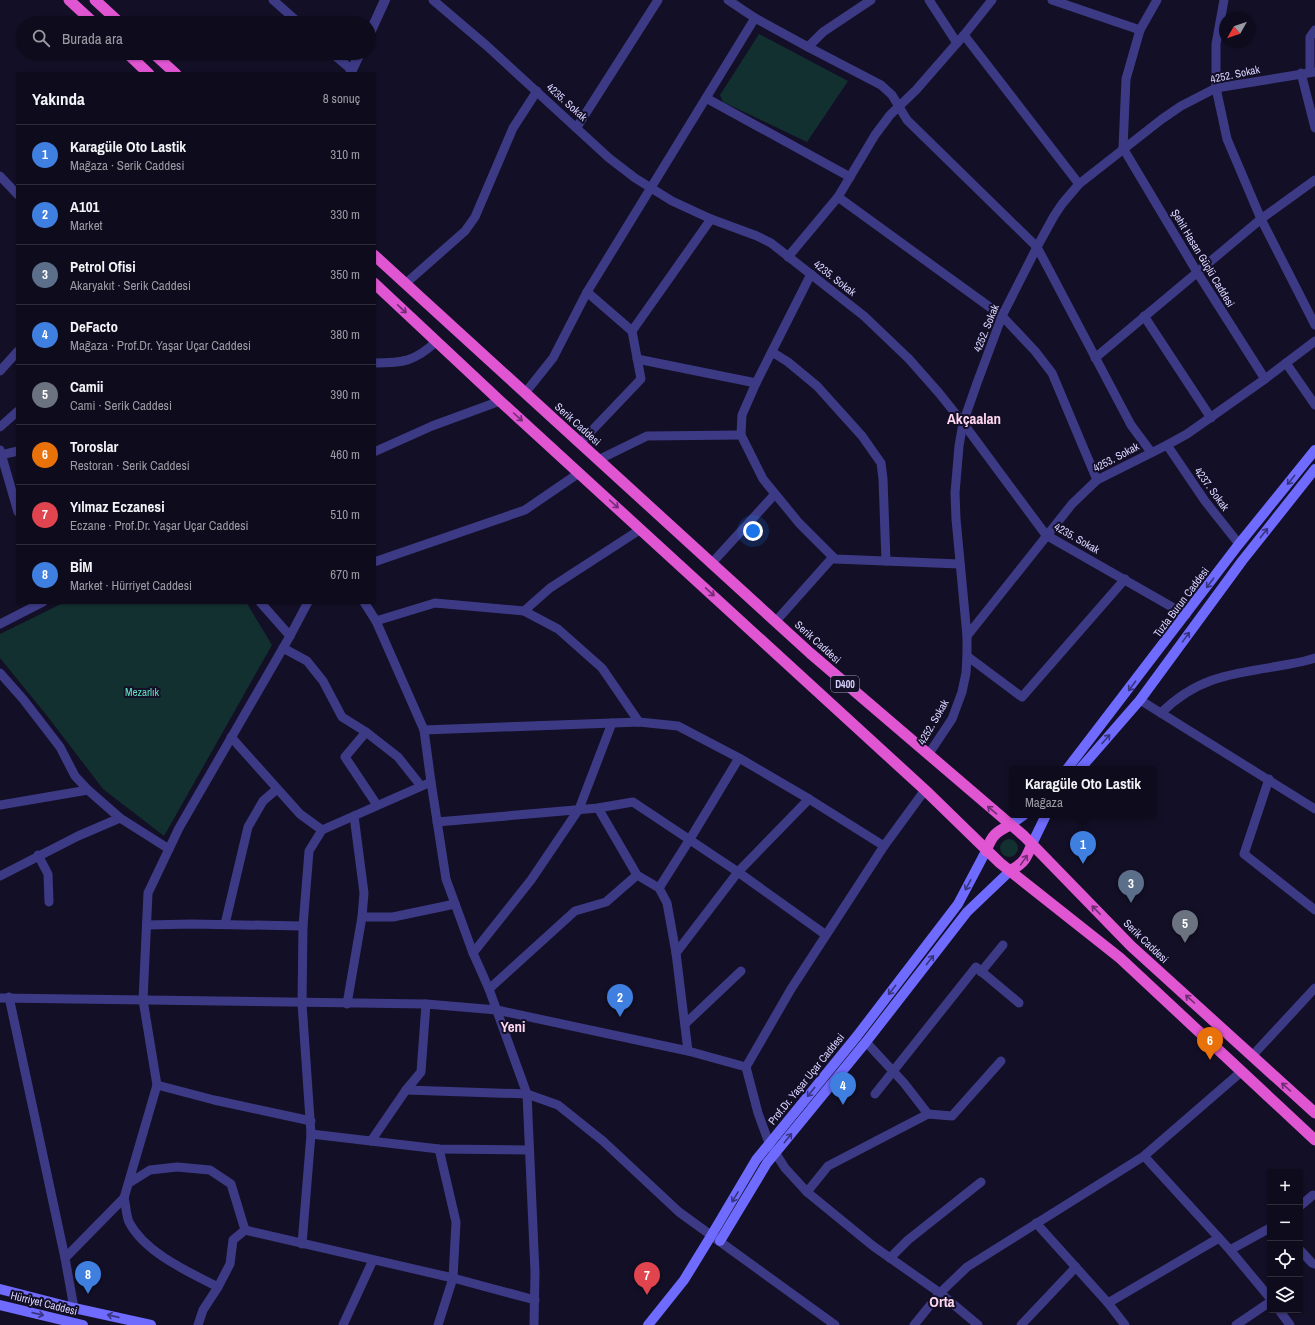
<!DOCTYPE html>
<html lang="tr">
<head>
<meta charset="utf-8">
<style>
  body { margin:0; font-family:"Archivo Narrow",sans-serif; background:#1c1929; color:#f1f3f6 }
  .controls { position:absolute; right:12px; bottom:12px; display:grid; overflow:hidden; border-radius:4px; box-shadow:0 1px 3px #0004 }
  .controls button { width:36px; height:36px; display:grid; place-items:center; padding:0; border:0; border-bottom:1px solid #2e2b3b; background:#0e0b1c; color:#f1f3f6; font:20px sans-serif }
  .compass { position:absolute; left:1219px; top:12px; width:36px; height:36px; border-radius:50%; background:#0e0b1c; box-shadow:0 1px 3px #0004; rotate:230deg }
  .you { position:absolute; left:753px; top:531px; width:14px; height:14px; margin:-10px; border:3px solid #fff; border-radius:50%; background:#1a73e8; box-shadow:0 0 0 6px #1a73e833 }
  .badge { display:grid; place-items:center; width:26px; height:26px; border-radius:50%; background:#00e5ff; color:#fff; font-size:13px; font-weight:700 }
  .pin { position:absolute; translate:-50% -33px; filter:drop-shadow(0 1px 2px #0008) }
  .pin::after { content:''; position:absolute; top:21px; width:14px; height:12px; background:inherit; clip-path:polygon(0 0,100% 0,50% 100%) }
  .popup { position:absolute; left:1010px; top:766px; width:146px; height:52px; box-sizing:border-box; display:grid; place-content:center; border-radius:4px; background:#0e0b1c; filter:drop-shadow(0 1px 3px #0005); font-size:13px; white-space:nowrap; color:#9b9ba3 }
  .popup b { font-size:15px; color:#f1f3f6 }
  .popup::after { content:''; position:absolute; left:50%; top:100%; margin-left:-8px; border:8px solid transparent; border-top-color:#0e0b1c }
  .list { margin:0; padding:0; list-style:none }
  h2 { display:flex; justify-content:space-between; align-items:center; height:52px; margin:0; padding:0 16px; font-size:17px }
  h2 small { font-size:13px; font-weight:400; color:#9b9ba3 }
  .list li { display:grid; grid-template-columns:26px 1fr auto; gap:12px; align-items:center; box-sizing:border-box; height:60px; padding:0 16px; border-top:1px solid #2e2b3b }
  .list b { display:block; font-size:15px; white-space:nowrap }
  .list p { margin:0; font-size:13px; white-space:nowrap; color:#9b9ba3 }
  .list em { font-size:13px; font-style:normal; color:#9b9ba3 }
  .icon { flex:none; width:22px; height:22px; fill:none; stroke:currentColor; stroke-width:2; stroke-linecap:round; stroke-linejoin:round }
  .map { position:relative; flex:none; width:1315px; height:1325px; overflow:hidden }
  .search { position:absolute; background:#0e0b1c; box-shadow:0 1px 3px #0004; left:16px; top:16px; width:360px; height:44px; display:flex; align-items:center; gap:10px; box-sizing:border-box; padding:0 14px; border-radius:22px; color:#9b9ba3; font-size:15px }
  .panel { position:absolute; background:#0e0b1c; box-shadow:0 1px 3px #0004; left:16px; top:72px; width:360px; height:532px; border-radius:4px }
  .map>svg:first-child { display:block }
</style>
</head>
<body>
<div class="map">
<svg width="1315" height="1325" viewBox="0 0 1315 1325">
  <rect width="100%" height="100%" fill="#130f26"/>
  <g fill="#12302f">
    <path d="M759 34 848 81 807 142 723 102 720 95Z"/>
    <path d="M65 602H246L272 645 164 836 103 789 48 717 0 658V634Z"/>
    <circle cx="1009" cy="848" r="9"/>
  </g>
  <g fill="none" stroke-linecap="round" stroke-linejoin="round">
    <g stroke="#3d3a85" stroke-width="9">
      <path d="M273 0 299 23"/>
      <path d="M433 0 487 46 609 158 635 178 672 201 711 219 757 236 771 243 864 316 909 359 939 393 963 423 1046 535 1186 615"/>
      <path d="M728 0 755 18 808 47 881 85 892 95 907 120 1037 247 1131 425 1151 452"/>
      <path d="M929 0 957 43"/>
      <path d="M1052 0 1140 30"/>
      <path d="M1157 0 1140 30 1126 79 1123 148 1197 272 1265 379"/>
      <path d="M1224 0 1216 44V88L1227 139 1261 219 1315 325"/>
      <path d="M964 35 1079 184"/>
      <path d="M808 47 823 32 871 0"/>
      <path d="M332 53 352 70"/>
      <path d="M1310 72V37L1315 30"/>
      <path d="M1301 73 1315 128"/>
      <path d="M706 98 850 177"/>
      <path d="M577 127 658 0"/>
      <path d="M0 176 18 195"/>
      <path d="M838 197 1002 316 1035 351 1052 373 1097 480"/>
      <path d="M788 257 838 197 875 135 890 115 916 90 964 35 992 0"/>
      <path d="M811 274 756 383 742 415 741 435 763 479 799 523 835 559 960 564"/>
      <path d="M405 284 465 231 475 217 513 128 537 91"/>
      <path d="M587 292 632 331"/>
      <path d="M1144 316 1211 418"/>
      <path d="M772 352 788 362 817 386 862 436 881 463 883 479 886 561"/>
      <path d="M1095 358 1261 219 1315 180"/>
      <path d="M637 359 756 383"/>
      <path d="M374 363C403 363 414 362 437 341"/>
      <path d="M1286 363 1315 405"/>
      <path d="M0 371 18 351"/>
      <path d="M525 393 553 358 587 292 755 18"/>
      <path d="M0 427 18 411"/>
      <path d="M580 443 641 379 632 331 711 219"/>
      <path d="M1167 445 1205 501 1239 544"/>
      <path d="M0 450 18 512"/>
      <path d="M374 452 432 426 500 401"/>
      <path d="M0 455 18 451"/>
      <path d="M598 460 647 436 741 435"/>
      <path d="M374 562 525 510 579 473"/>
      <path d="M711 564 775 494"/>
      <path d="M260 602 290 636"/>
      <path d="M364 602 376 621 424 730 431 782 446 879 473 953 489 989 527 1094 535 1272 534 1325"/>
      <path d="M524 611 550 588 641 529"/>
      <path d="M376 621 435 603 524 611 558 629 602 668 639 722"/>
      <path d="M776 621 833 557"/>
      <path d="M0 624 43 602"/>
      <path d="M967 636 1072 504 1097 480 1167 445 1187 434 1265 379 1315 341"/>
      <path d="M283 648 307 661 323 681 342 717 366 732 345 757 377 805"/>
      <path d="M967 656 1022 697 1125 579"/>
      <path d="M0 673 23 699 60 747 75 776 88 790 120 818 169 849"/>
      <path d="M1140 700 1315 809"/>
      <path d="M1161 713C1195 679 1228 674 1273 667 1287 664 1302 663 1315 658"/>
      <path d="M424 730 639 722 678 726 739 758 809 799 884 846"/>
      <path d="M366 732 398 757 421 786"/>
      <path d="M231 737 300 814 322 830"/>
      <path d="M928 755 952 719 962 692 966 673 967 656V636L956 519 955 493 959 446 963 423 977 383 1002 316 1037 247 1054 216 1062 204 1079 184 1162 119 1181 106 1216 88 1315 72"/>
      <path d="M1269 779 1244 854 1315 910"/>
      <path d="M0 805 88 790"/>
      <path d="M598 808 637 875"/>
      <path d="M437 822 598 808 633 802 738 872 826 935"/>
      <path d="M38 855 48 874 49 902"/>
      <path d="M0 876 78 836 120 818"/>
      <path d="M659 888 690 839 739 758"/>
      <path d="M362 917H393L455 904"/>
      <path d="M225 924 248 827 263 801 277 789"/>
      <path d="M147 925 192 924 303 926"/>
      <path d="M473 953 531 880 579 809 612 723"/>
      <path d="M676 953 738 872 809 799"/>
      <path d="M981 972 1003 945"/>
      <path d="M489 989 575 911 606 902 637 875 659 888 667 903 676 953 688 1051"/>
      <path d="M9 997 65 1258 74 1308"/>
      <path d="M0 998 426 1004 497 1010 688 1051 746 1067 758 1113 769 1143 785 1168 807 1192 873 1246 940 1293 978 1325"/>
      <path d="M347 1004 362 917 364 893 354 816"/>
      <path d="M685 1024 741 971"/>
      <path d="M866 1042 904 1083 928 1114"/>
      <path d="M1252 1056 1315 988"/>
      <path d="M746 1067 791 989 884 846 925 790"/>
      <path d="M157 1085 214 1100 311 1121"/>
      <path d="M406 1090 527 1094 558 1105 603 1141 679 1212 835 1325"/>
      <path d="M875 1094 976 967 1019 1003"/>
      <path d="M311 1134 439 1149 529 1150"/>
      <path d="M371 1141 406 1090 421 1072 426 1004"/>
      <path d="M1144 1156 1230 1250 1270 1298"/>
      <path d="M129 1183 150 1170 177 1167 210 1170 231 1184 245 1230"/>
      <path d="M807 1192 828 1166 928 1114 952 1116 1001 1061"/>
      <path d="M124 1198C126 1205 126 1215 129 1222 145 1253 189 1272 218 1287"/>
      <path d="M1300 1206 1313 1195"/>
      <path d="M1036 1223 1108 1303 1125 1325"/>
      <path d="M302 1244 311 1134 302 1003 303 926 309 851 322 830 431 782"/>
      <path d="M1230 1250 1270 1228"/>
      <path d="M1300 1250 1312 1263 1315 1264"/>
      <path d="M65 1258 124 1198 157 1085 143 1000 148 893 179 828 290 636 308 602"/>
      <path d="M890 1258 908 1240 981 1182"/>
      <path d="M1108 1303 1219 1238"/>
      <path d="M1279 1310 1290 1325"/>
      <path d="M198 1325 203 1310 218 1287 230 1264 233 1240 245 1230 453 1278 535 1300"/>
      <path d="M343 1325 373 1260"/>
      <path d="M438 1325 453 1278 456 1222 439 1149"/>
      <path d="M914 1325 940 1293 967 1267 1144 1156 1241 1072"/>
      <path d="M1021 1325 1076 1267"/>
      <path d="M1236 1325 1270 1302"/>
    </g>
    <g stroke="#3d3a85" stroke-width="10">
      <path d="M369 35 385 0"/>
      <path d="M350 74 360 53"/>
    </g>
    <g stroke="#6f6bff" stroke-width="10">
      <path d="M1067 769 1239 544 1315 450"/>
      <path d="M1080 769 1140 700 1242 561 1315 469"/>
      <path d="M1010 825 1024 815"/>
      <path d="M1032 844 1046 815"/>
      <path d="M720 1241 767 1163 866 1042 967 912 1010 871"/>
      <path d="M0 1289 74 1308 151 1325"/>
      <path d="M0 1305 83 1325"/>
      <path d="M648 1325 684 1280 711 1236 756 1160 857 1036 958 904 986 851"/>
    </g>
    <g stroke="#e055d1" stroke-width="11">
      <path d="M69 0 94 23"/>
      <path d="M95 0 120 23"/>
      <path d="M127 53 149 74"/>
      <path d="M153 53 176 74"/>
      <path d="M374 255 810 653 1024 836 1131 946 1315 1113"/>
      <path d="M374 283 500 401 925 790 1000 863 1120 958 1315 1140"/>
      <path d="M986 851C992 835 996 832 1010 825"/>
      <path d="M1010 871C1024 863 1026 859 1032 844"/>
    </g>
  </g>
  <defs><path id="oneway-shaft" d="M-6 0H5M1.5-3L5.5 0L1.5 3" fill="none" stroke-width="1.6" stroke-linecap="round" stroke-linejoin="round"/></defs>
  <g stroke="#6f2e73">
    <use href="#oneway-shaft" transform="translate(402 309) rotate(43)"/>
    <use href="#oneway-shaft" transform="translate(518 417) rotate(42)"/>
    <use href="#oneway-shaft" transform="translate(614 504) rotate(42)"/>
    <use href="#oneway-shaft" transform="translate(710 592) rotate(43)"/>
    <use href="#oneway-shaft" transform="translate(992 810) rotate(-140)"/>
    <use href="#oneway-shaft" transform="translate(1024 860) rotate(-55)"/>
    <use href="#oneway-shaft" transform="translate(1096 910) rotate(-134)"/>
    <use href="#oneway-shaft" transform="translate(1190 999) rotate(-138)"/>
    <use href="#oneway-shaft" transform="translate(1286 1087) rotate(-138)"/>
  </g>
  <g stroke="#38347d">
    <use href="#oneway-shaft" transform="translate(1291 480) rotate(129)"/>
    <use href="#oneway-shaft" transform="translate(1264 533) rotate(-52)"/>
    <use href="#oneway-shaft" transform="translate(1210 583) rotate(127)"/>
    <use href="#oneway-shaft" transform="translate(1186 637) rotate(-54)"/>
    <use href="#oneway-shaft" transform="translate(1132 686) rotate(127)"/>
    <use href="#oneway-shaft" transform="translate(1106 739) rotate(-49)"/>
    <use href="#oneway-shaft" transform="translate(968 885) rotate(118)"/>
    <use href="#oneway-shaft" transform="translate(930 960) rotate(-52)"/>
    <use href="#oneway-shaft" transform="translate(892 990) rotate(128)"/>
    <use href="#oneway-shaft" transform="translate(811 1092) rotate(129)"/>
    <use href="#oneway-shaft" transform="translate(788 1138) rotate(-51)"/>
    <use href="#oneway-shaft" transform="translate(735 1197) rotate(121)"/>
    <use href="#oneway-shaft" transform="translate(38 1314) rotate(13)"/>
    <use href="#oneway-shaft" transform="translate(113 1316) rotate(-167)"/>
  </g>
  <g text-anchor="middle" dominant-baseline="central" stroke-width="4" stroke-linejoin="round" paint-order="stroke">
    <rect fill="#130f26" stroke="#9e99be" stroke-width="1" x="831" y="676" width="28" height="16" rx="3"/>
    <g font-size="10" font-weight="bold" fill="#d9d4ff">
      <text x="845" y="684">D400</text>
    </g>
    <g font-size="11" fill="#d9d4ff" stroke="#130f26">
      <text transform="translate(1235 74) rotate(-12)">4252. Sokak</text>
      <text transform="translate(567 102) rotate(42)">4235. Sokak</text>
      <text transform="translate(1203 258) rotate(59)">Şehit Hasan Güçlü Caddesi</text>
      <text transform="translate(835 278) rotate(38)">4235. Sokak</text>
      <text transform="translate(986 328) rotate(-68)">4252. Sokak</text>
      <text transform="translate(578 424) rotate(42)">Serik Caddesi</text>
      <text transform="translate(1116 457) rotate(-28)">4253. Sokak</text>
      <text transform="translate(1212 489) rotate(54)">4237. Sokak</text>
      <text transform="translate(1077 538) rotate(30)">4235. Sokak</text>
      <text transform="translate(1181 602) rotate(-53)">Tuzla Burun Caddesi</text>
      <text transform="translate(818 642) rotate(42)">Serik Caddesi</text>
      <text transform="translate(933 722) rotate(-60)">4252. Sokak</text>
      <text transform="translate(1146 941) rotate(44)">Serik Caddesi</text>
      <text transform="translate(806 1079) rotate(-51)">Prof.Dr. Yaşar Uçar Caddesi</text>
      <text transform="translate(44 1303) rotate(14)">Hürriyet Caddesi</text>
    </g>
    <g font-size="11" fill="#5fe0c0" stroke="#130f26">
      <text x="142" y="692">Mezarlık</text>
    </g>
    <g font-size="15" font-weight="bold" fill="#ffd6f0" stroke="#130f26">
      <text x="974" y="418">Akçaalan</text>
      <text x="513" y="1026">Yeni</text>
      <text x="942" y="1301">Orta</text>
    </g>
  </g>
</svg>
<div class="controls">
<button>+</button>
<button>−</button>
<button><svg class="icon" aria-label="locate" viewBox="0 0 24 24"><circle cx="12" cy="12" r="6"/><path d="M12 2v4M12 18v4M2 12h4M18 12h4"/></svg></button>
<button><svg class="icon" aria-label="layers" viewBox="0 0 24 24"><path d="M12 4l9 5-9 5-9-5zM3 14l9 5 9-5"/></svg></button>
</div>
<svg class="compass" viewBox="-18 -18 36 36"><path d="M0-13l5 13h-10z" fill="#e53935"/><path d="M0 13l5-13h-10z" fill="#9b9ba3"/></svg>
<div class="you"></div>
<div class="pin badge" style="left:1083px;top:864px;background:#3f7fe0">1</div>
<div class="popup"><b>Karagüle Oto Lastik</b>Mağaza</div>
<div class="pin badge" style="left:620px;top:1017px;background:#3f7fe0">2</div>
<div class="pin badge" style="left:1131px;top:903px;background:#5c6f8a">3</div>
<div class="pin badge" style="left:843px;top:1105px;background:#3f7fe0">4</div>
<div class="pin badge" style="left:1185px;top:943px;background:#6b7280">5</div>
<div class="pin badge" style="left:1210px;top:1060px;background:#e8710a">6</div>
<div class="pin badge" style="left:647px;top:1295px;background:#e0444e">7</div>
<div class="pin badge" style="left:88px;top:1294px;background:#3f7fe0">8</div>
<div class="search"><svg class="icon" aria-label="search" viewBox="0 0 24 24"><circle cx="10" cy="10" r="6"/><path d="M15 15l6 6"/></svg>Burada ara</div>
<section class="panel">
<h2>Yakında<small>8 sonuç</small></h2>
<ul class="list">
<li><span class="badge" style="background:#3f7fe0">1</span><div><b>Karagüle Oto Lastik</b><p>Mağaza · Serik Caddesi</p></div><em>310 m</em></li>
<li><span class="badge" style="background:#3f7fe0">2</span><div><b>A101</b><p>Market</p></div><em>330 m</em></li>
<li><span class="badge" style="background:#5c6f8a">3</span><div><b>Petrol Ofisi</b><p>Akaryakıt · Serik Caddesi</p></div><em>350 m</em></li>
<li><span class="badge" style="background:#3f7fe0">4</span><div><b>DeFacto</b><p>Mağaza · Prof.Dr. Yaşar Uçar Caddesi</p></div><em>380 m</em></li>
<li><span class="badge" style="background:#6b7280">5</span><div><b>Camii</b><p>Cami · Serik Caddesi</p></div><em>390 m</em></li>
<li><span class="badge" style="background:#e8710a">6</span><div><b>Toroslar</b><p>Restoran · Serik Caddesi</p></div><em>460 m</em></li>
<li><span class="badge" style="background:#e0444e">7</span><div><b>Yılmaz Eczanesi</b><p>Eczane · Prof.Dr. Yaşar Uçar Caddesi</p></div><em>510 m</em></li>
<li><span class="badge" style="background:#3f7fe0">8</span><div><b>BİM</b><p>Market · Hürriyet Caddesi</p></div><em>670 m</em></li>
</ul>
</section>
</div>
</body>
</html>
